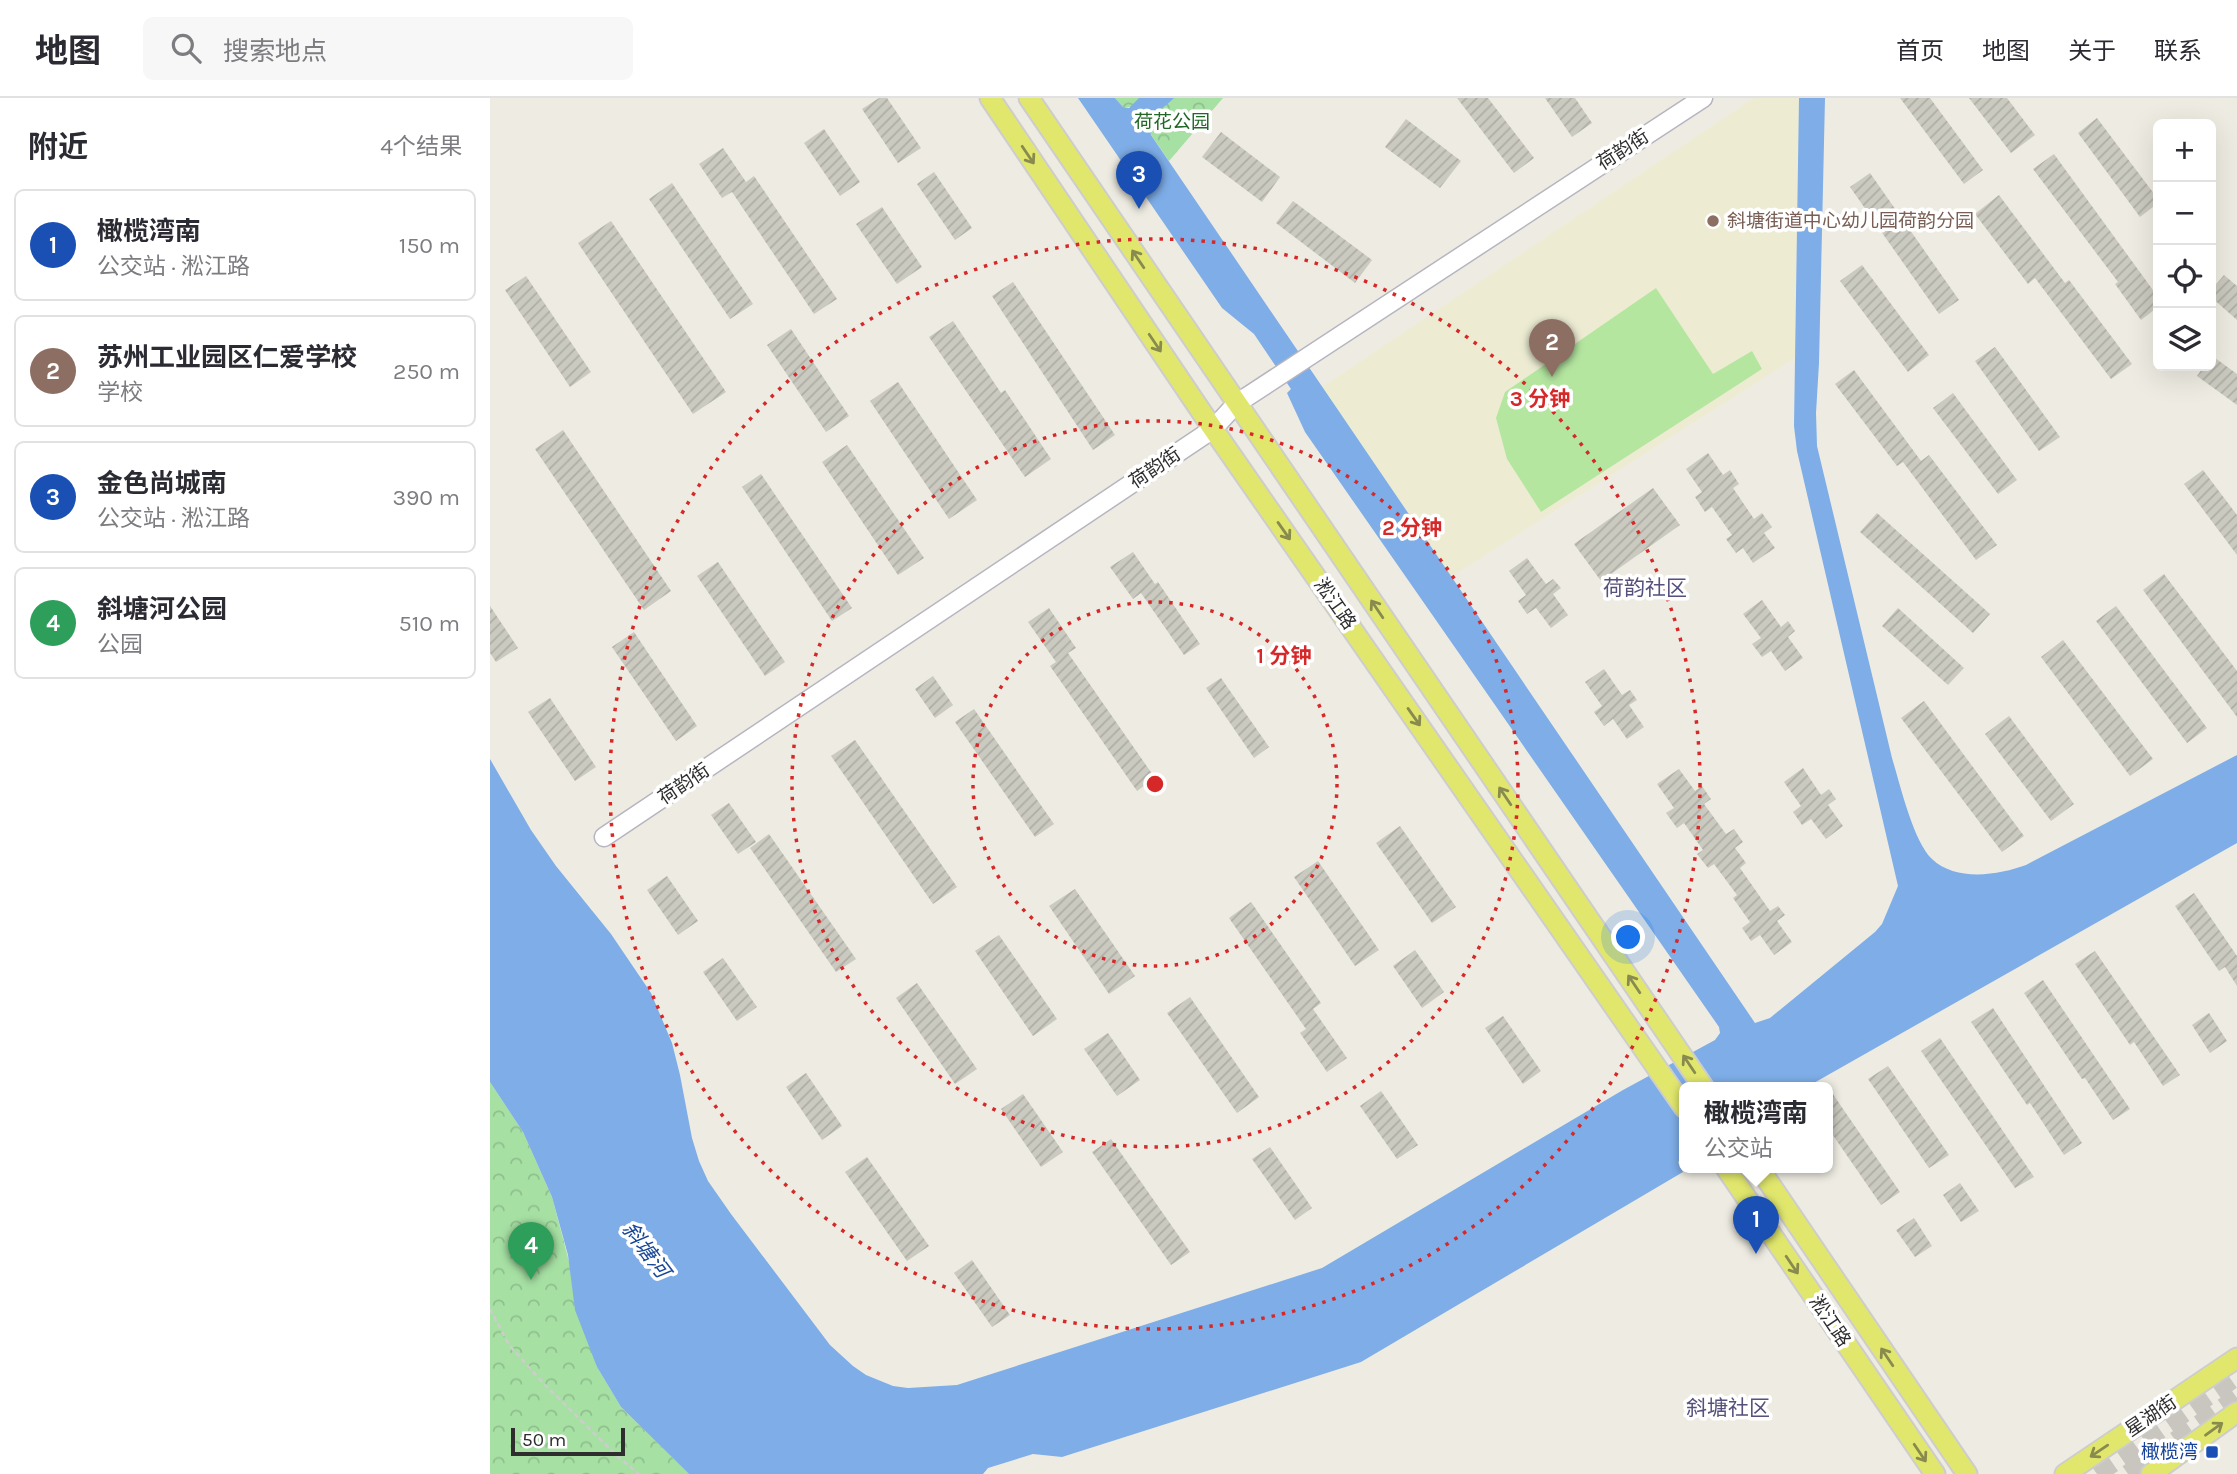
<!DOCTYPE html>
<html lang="zh">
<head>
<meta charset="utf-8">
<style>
  body { margin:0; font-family:Karla,"Noto Sans SC",sans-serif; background:#f7f7f7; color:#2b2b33 }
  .controls { position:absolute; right:21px; top:21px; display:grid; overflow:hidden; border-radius:10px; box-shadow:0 7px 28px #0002 }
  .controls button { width:63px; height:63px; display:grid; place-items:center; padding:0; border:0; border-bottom:2px solid #e1e1e2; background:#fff; color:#2b2b33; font:35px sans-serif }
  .scale { position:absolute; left:21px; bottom:18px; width:114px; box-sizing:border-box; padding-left:7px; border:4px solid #2e2e2e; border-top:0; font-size:19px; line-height:24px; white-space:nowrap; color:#2e2e2e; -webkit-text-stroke:5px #fff; paint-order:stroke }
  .you { position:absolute; left:1139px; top:840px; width:24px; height:24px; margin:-18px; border:5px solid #fff; border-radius:50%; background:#1a73e8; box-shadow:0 0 0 10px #1a73e833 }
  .badge { display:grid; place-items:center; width:46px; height:46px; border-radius:50%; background:#1a73e8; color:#fff; font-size:23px; font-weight:700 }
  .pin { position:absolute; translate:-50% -58px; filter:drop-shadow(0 2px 4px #0008) }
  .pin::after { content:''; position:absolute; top:37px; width:24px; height:21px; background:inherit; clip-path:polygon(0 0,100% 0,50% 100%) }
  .popup { position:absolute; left:1189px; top:984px; width:154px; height:91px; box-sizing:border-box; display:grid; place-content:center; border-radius:10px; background:#fff; filter:drop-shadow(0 2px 5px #0005); font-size:23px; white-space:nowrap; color:#7c7c81 }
  .popup b { font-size:26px; color:#2b2b33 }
  .popup::after { content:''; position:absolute; left:50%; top:100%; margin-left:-14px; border:14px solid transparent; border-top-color:#fff }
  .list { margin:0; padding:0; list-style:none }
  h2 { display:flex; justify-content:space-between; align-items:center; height:91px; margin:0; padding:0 28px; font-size:30px }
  h2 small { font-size:23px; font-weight:400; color:#7c7c81 }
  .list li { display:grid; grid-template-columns:46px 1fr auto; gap:21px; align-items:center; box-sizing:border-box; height:112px; margin:0 14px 14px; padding:0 14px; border:2px solid #e1e1e2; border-radius:10px }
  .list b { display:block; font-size:26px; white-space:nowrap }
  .list p { margin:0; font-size:23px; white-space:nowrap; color:#7c7c81 }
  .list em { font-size:23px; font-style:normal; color:#7c7c81 }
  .icon { flex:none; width:38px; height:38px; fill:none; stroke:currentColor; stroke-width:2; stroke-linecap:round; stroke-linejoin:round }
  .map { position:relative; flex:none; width:1747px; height:1376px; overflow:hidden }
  header { display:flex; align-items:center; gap:42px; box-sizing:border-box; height:98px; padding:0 35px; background:#fff; border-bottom:2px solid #e1e1e2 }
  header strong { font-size:33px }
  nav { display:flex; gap:38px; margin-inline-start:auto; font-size:24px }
  .search { width:490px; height:63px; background:#f7f7f7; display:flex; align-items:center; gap:18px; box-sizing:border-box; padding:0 24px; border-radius:10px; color:#7c7c81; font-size:26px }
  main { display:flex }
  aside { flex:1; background:#fff }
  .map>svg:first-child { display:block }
</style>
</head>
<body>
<header>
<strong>地图</strong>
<div class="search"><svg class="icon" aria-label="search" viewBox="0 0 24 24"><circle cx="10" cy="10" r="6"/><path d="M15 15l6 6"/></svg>搜索地点</div>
<nav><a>首页</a><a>地图</a><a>关于</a><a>联系</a></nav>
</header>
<main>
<aside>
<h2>附近<small>4个结果</small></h2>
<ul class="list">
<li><span class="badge" style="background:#1a4fb4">1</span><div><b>橄榄湾南</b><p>公交站 · 淞江路</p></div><em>150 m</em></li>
<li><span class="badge" style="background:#8d6e63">2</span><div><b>苏州工业园区仁爱学校</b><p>学校</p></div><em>250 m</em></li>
<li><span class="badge" style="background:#1a4fb4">3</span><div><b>金色尚城南</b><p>公交站 · 淞江路</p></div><em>390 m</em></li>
<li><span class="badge" style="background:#2e9e5b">4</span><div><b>斜塘河公园</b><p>公园</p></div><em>510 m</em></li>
</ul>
</aside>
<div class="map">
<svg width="1747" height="1376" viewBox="0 0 1747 1376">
  <defs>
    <pattern id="forest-crowns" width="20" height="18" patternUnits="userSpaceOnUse" patternTransform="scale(1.75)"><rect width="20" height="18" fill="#a6e0a3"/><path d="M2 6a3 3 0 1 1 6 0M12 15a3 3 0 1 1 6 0" fill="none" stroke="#8fc08d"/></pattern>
    <pattern id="building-hatch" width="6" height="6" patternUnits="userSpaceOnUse" patternTransform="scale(1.75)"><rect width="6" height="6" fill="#cacac0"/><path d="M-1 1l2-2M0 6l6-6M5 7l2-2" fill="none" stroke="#aeaea5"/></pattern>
  </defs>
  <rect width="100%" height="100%" fill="#eeece2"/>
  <path fill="#edecd3" d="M1264 0H1309L1305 260 961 479 832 289Z"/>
  <g fill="url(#forest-crowns)">
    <path d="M625 0H733L679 63 642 9H633Z"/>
    <path d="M0 984 33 1034 62 1099 107 1269 131 1309 199 1376H0Z"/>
  </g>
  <path fill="#b4e6a0" d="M1166 190 1223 276 1262 253 1272 271 1051 414 1017 361 1006 320 1015 294Z"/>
  <path fill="#7eade7" d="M588 0H625L633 9 639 10 649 0H684C673 11 656 20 661 37L1265 925 1280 920 1385 834 1392 826 1408 788 1307 353 1304 328 1309 0H1335L1329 265 1326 315 1327 348 1402 660C1410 686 1423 743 1442 761 1466 784 1509 777 1536 767L1747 657V745L1315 990H1194V1060L1188 1064 1193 1074 871 1264 572 1359 543 1356 498 1370 493 1376H199L131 1309 107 1269 85 1212 78 1157 62 1099 33 1034 0 984V661L41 732 66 768 121 836 161 895 182 945 190 977 202 1040 209 1063 218 1083 241 1116 340 1247 363 1268 376 1277 403 1288 418 1290 467 1287 832 1170 1133 992 1225 942 1230 935 1229 929 815 334 797 295 801 291 764 236 732 210Z"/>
  <g fill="url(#building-hatch)">
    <path d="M389 0H397L431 50 408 65 372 11Z"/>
    <path d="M967 0H998L1044 60 1024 75Z"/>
    <path d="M1055 0H1085L1102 25 1082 39Z"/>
    <path d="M1410 0H1440L1493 72 1474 86Z"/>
    <path d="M1479 0H1517L1545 37 1521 55Z"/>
    <path d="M1607 20 1668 101V105L1650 119 1588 35Z"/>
    <path d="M916 21 971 63 950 90 895 49Z"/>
    <path d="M334 31 370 84 350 98 314 45Z"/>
    <path d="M731 34 790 79 772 104 712 59Z"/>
    <path d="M233 50 256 84 264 78 347 201 324 216 242 94 232 100 209 66Z"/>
    <path d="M1564 56 1668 199V209L1651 222 1625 186 1628 184 1543 71Z"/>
    <path d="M444 74 482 130 465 142 427 86Z"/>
    <path d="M1380 75 1469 202 1449 216 1360 89Z"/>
    <path d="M182 85 263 206 240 221 159 101Z"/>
    <path d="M1509 97 1575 185 1579 182 1642 266 1621 281 1545 180 1538 186 1485 116Z"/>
    <path d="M803 103 882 162 865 185 786 125Z"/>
    <path d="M392 109 432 169 407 186 366 126Z"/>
    <path d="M121 123 236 294 203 316 88 145Z"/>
    <path d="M1372 167 1439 257 1418 274 1350 183Z"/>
    <path d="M1734 177 1747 188V222L1721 199V192Z"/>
    <path d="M36 178 101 274 80 289 15 192Z"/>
    <path d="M523 184 625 337 603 352 502 198Z"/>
    <path d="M463 223 511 295 515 292 561 361 535 379 439 239Z"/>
    <path d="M301 231 359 318 336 334 277 247Z"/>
    <path d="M1505 249 1570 339 1549 353 1485 263Z"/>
    <path d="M1721 257 1747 276V307L1707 278 1714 268H1721Z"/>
    <path d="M1364 272 1431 363 1439 357 1507 447 1486 462 1413 364 1407 368 1345 286Z"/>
    <path d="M408 284 487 402 459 421 380 303Z"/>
    <path d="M1463 295 1527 382 1508 396 1443 310Z"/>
    <path d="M73 332 181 493 154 512 45 351Z"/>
    <path d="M357 347 434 460 408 477 332 364Z"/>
    <path d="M1218 355 1233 377 1240 372 1249 386 1243 390 1264 421 1272 415 1282 429 1274 435 1285 450 1263 465 1253 450 1246 455 1236 441 1242 437 1222 409 1215 414 1205 399 1212 394 1196 371Z"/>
    <path d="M1713 372 1747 417V457L1694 386Z"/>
    <path d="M271 376 362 510 342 523 252 389Z"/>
    <path d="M1163 390 1190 427 1111 483 1084 446Z"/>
    <path d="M1387 415 1500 516 1483 535 1370 434Z"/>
    <path d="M643 454 665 486 668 484 710 546 694 557 651 495 643 501 620 469Z"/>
    <path d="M1037 460 1056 486 1063 481 1071 490 1063 496 1078 517 1061 530 1046 510 1037 516 1028 503 1036 497 1019 473Z"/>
    <path d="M228 464 295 564 275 578 207 478Z"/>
    <path d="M1674 476 1747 573V619L1653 492Z"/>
    <path d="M1272 502 1291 529 1298 523 1305 533 1298 539 1313 560 1295 573 1281 553 1272 559 1262 546 1271 540 1253 516Z"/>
    <path d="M0 508 28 550 6 564 0 555Z"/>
    <path d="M1626 508 1717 630 1697 645 1606 523Z"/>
    <path d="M559 510 586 550 578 555 665 680 647 693 560 568 566 564 538 524Z"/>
    <path d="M1408 510 1474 570 1458 587 1392 528Z"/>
    <path d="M144 534 207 628 186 643 122 549Z"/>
    <path d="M1573 542 1663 661 1640 678 1551 559Z"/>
    <path d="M1114 571 1132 597 1140 592 1147 602 1139 607 1154 629 1137 641 1123 621 1114 628 1104 614 1112 608 1095 584Z"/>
    <path d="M443 578 463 607 445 620 425 591Z"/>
    <path d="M731 580 779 649 764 660 716 590Z"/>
    <path d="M60 600 106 669 85 683 38 614Z"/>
    <path d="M1434 603 1534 738 1512 754 1411 620Z"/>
    <path d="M484 611 564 726 545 739 465 624Z"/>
    <path d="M1519 618 1584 706 1561 723 1495 636Z"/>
    <path d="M365 642 467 789 443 806 341 658Z"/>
    <path d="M1313 670 1331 697 1339 691 1346 701 1338 707 1353 728 1336 741 1321 721 1312 727 1303 714 1311 708 1294 684Z"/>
    <path d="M1189 671 1205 693 1212 688 1221 701 1214 706 1236 736 1244 731 1253 744 1245 750 1256 765 1250 770 1280 813 1288 808 1295 817 1287 823 1302 844 1284 857 1270 837 1261 843 1252 830 1260 824 1243 800 1247 797 1224 766 1218 770 1207 756 1213 752 1194 725 1187 730 1176 715 1184 710 1167 686Z"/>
    <path d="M239 705 266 744 248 756 221 717Z"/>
    <path d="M910 728 966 809 942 825 886 745Z"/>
    <path d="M279 736 366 861 346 874 260 750Z"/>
    <path d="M828 763 889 852 865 868 804 779Z"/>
    <path d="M177 778 208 823 188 837 157 792Z"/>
    <path d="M585 791 645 878 619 896 559 808Z"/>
    <path d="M1704 795 1747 858V888L1735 869 1729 873 1685 808Z"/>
    <path d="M761 804 831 905 823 911 857 960 837 974 810 935 816 931 739 820Z"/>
    <path d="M509 837 567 921 543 938 485 853Z"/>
    <path d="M925 852 954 894 932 910 903 868Z"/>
    <path d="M1605 853 1690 977 1673 988 1644 944 1640 947 1585 866Z"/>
    <path d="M233 860 267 909 247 923 213 874Z"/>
    <path d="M1553 882 1640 1011 1623 1022 1595 980 1592 981 1534 895Z"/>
    <path d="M427 885 487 971 465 986 406 900Z"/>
    <path d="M700 899 769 999 747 1015 677 915Z"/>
    <path d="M1503 910 1592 1045 1574 1057 1540 1005 1537 1007 1481 924Z"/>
    <path d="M1719 915 1737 943 1720 955 1702 927Z"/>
    <path d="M1013 918 1051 973 1033 986 995 930Z"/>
    <path d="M618 935 650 982 627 998 594 951Z"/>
    <path d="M1450 940 1544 1079 1525 1090 1431 953Z"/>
    <path d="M1398 968 1459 1057 1439 1070 1378 981Z"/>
    <path d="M316 975 352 1028 332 1042 296 989Z"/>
    <path d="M1338 989 1410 1094 1391 1107 1338 1030Z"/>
    <path d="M891 993 928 1047 907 1061 870 1008Z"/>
    <path d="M533 996 573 1054 551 1069 511 1011Z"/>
    <path d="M621 1041 700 1154 681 1167 602 1054Z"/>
    <path d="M780 1049 822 1110 805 1122 762 1061Z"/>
    <path d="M377 1059 439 1148 417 1163 355 1074Z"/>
    <path d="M1470 1085 1489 1113 1471 1124 1453 1097Z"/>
    <path d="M1424 1120 1442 1148 1425 1159 1406 1132Z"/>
    <path d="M482 1162 520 1217 502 1229 464 1175Z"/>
  </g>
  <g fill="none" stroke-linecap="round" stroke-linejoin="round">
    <g stroke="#c8c6be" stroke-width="19" stroke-dasharray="19 10" stroke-linecap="butt">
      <path d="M1607 1376 1747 1278"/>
      <path d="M1638 1376 1747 1300"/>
    </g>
    <g stroke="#b6b5c0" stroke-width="21">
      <path id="secondary" d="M114 739 723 331 746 306 1213 0"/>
    </g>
    <g stroke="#cdcdcd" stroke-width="23">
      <g id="primary">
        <path d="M500 0 723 331 1194 1009"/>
        <path d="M539 0 1214 990"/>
        <path d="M1236 1070 1445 1376"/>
        <path d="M1269 1070 1477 1376"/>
        <path d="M1575 1376 1747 1260"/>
        <path d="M1661 1376 1747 1314"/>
      </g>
    </g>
    <path stroke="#cdcdcd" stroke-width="2.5" stroke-dasharray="5 3.5" stroke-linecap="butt" d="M0 1211 19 1247 54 1286 127 1358 149 1376"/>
    <use href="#secondary" stroke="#fff" stroke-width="18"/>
    <use href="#primary" stroke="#e1e76d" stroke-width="19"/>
  </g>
  <defs><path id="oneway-shaft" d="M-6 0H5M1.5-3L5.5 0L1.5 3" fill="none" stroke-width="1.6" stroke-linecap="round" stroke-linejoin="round" transform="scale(1.75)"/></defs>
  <g stroke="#888a4e">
    <use href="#oneway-shaft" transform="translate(538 57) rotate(56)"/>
    <use href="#oneway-shaft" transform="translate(648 161) rotate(-124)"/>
    <use href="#oneway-shaft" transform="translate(665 245) rotate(56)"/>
    <use href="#oneway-shaft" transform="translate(794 433) rotate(55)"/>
    <use href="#oneway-shaft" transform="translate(887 511) rotate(-124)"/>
    <use href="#oneway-shaft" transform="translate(924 619) rotate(55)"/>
    <use href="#oneway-shaft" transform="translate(1015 698) rotate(-124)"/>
    <use href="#oneway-shaft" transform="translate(1144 886) rotate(-124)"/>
    <use href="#oneway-shaft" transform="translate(1199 966) rotate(-124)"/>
    <use href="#oneway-shaft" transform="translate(1302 1167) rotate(56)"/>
    <use href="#oneway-shaft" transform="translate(1397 1259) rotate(-124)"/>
    <use href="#oneway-shaft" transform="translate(1724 1331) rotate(-36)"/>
    <use href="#oneway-shaft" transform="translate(1609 1353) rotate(146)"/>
    <use href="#oneway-shaft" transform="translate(1430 1355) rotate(56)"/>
  </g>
  <g fill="none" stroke="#d62828" stroke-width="3.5" stroke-dasharray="3.5 7">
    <circle cx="665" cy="686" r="182"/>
    <circle cx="665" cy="686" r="363"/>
    <circle cx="665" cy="686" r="545"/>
  </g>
  <circle fill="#8d6e63" stroke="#fff" stroke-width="2.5" cx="1223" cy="123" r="7"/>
  <rect fill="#1a4fb4" stroke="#fff" stroke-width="2.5" x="1715" y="1347" width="14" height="14" rx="3.5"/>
  <g text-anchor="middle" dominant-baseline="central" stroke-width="7" stroke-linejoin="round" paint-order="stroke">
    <g font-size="19" fill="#216726" stroke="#fff">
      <text x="682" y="24">荷花公园</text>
    </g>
    <g font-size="19" fill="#2e2e2e" stroke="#fff">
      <text transform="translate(1133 52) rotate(-33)">荷韵街</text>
      <text transform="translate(665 370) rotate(-34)">荷韵街</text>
      <text transform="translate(845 506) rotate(55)">淞江路</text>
      <text transform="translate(194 686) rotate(-34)">荷韵街</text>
      <text transform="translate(1340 1223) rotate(56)">淞江路</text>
      <text transform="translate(1661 1318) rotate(-34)">星湖街</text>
    </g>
    <g font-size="19" fill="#785e54" stroke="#fff" text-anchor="start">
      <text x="1237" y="123">斜塘街道中心幼儿园荷韵分园</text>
    </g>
    <g font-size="19" fill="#164399" stroke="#fff" text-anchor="end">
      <text x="1708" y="1354">橄榄湾</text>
    </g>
    <g font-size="21" fill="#55507c" stroke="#fff">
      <text x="1155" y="490">荷韵社区</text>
      <text x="1238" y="1310">斜塘社区</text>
    </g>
    <g font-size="21" font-style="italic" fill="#184797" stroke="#fff">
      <text transform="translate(156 1152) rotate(53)">斜塘河</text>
    </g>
  </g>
  <circle cx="665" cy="686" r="10" fill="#d62828" stroke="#fff" stroke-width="3.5"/>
  <g font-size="21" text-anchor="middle" font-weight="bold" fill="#d62828" stroke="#fff" stroke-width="7" stroke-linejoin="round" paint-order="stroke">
    <text x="1050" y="308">3 分钟</text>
    <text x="922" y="437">2 分钟</text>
    <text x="794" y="565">1 分钟</text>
  </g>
</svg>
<div class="controls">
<button>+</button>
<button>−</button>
<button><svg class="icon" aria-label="locate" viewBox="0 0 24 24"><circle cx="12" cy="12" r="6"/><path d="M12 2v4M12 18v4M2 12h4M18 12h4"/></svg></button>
<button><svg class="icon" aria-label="layers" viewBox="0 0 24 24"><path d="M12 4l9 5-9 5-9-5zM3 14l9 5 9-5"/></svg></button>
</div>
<div class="scale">50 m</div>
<div class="you"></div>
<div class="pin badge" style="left:1266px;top:1156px;background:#1a4fb4">1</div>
<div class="popup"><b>橄榄湾南</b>公交站</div>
<div class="pin badge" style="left:1062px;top:279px;background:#8d6e63">2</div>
<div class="pin badge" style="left:649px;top:111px;background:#1a4fb4">3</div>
<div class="pin badge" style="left:41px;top:1182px;background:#2e9e5b">4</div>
</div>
</main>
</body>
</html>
